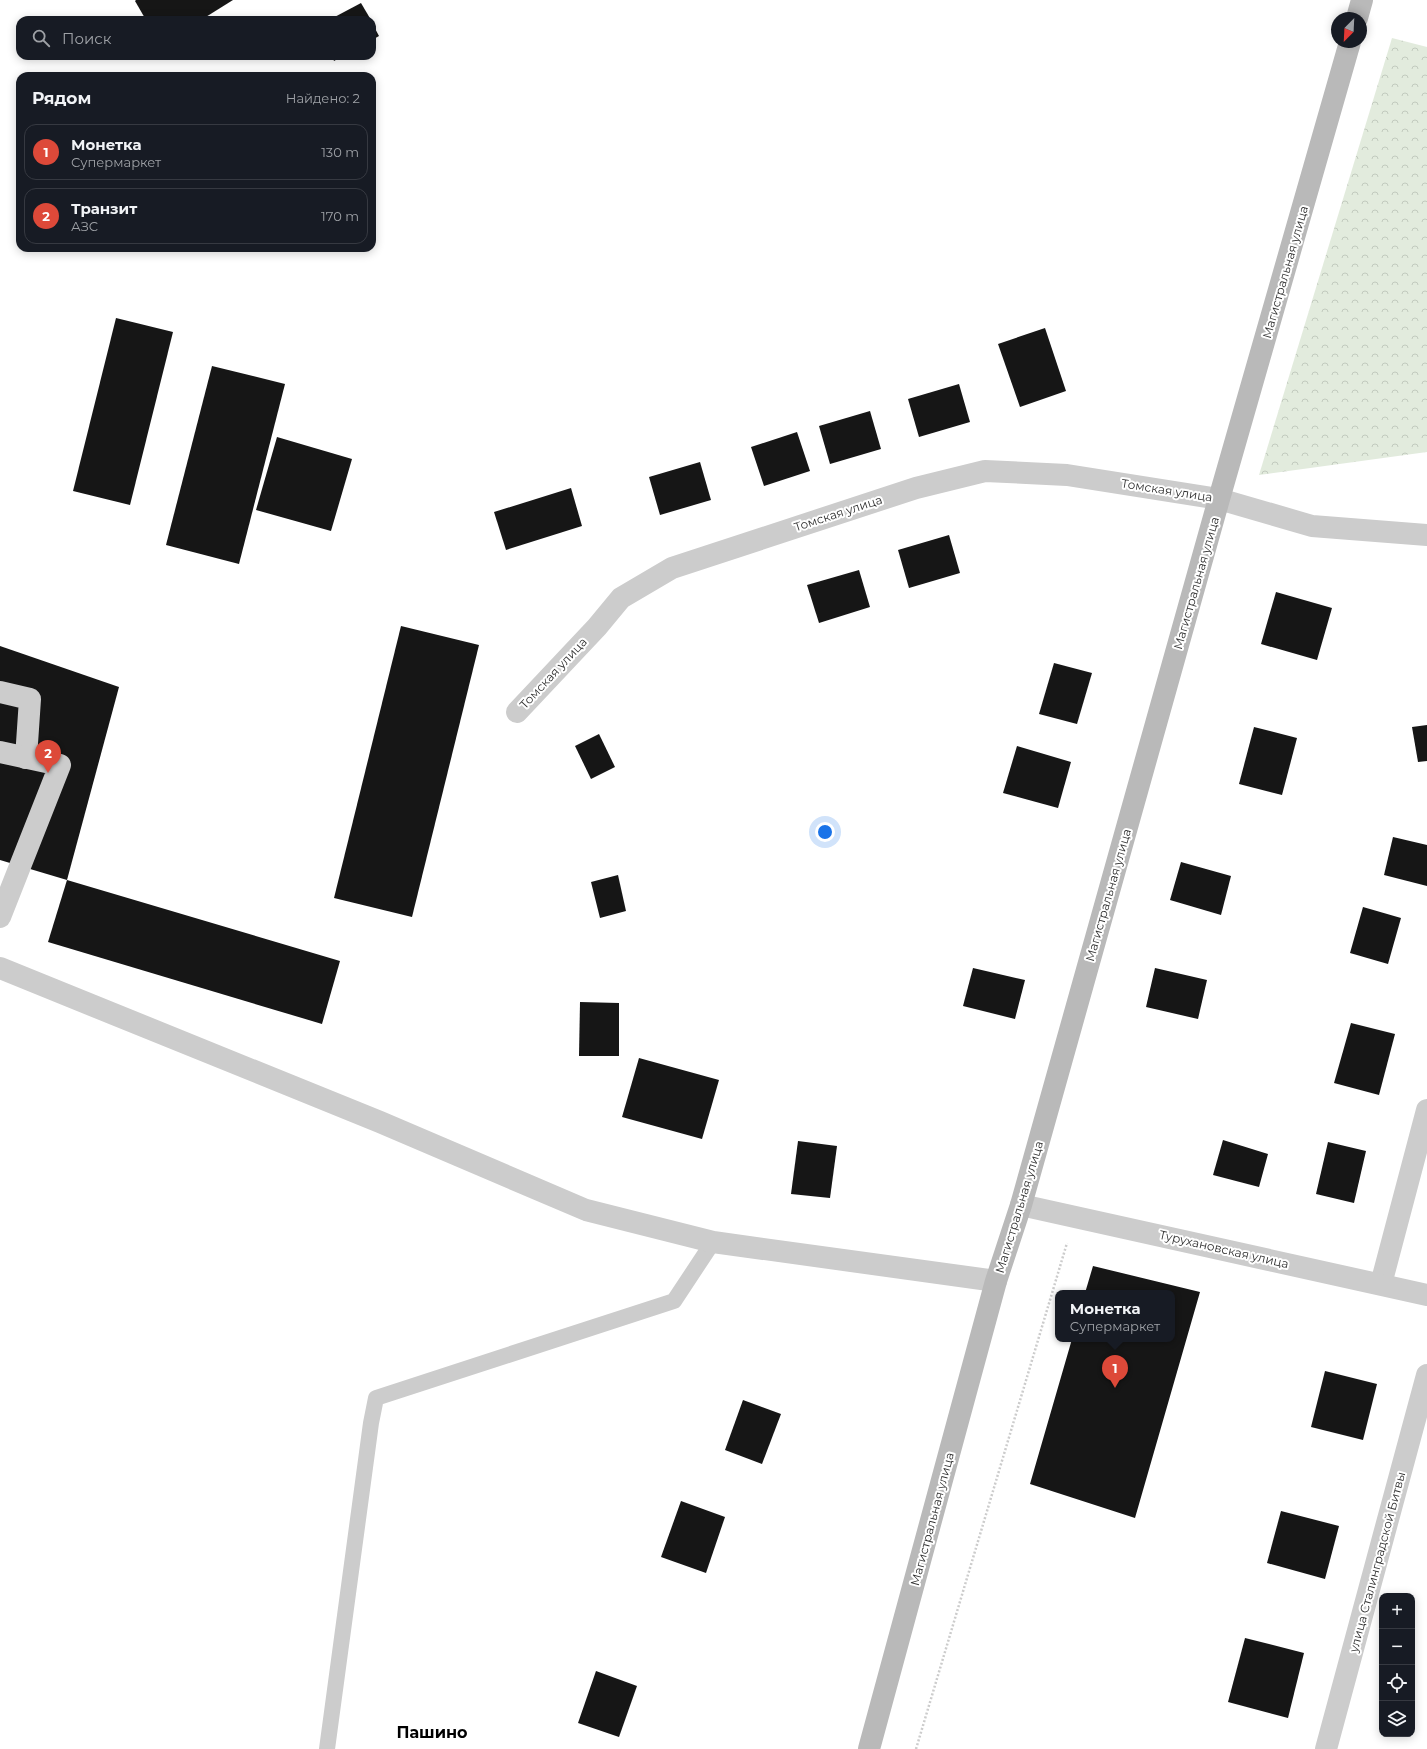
<!DOCTYPE html>
<html lang="ru">
<head>
<meta charset="utf-8">
<style>
  body { margin:0; font-family:Montserrat,sans-serif; background:#20242c; color:#f1f3f6 }
  .controls { position:absolute; right:12px; bottom:12px; display:grid; overflow:hidden; border-radius:8px; box-shadow:0 2px 10px #0003 }
  .controls button { width:36px; height:36px; display:grid; place-items:center; padding:0; border:0; border-bottom:1px solid #363941; background:#171b24; color:#f1f3f6; font:20px sans-serif }
  .compass { position:absolute; left:1331px; top:12px; width:36px; height:36px; border-radius:50%; background:#171b24; box-shadow:0 2px 10px #0003; rotate:204deg }
  .you { position:absolute; left:825px; top:832px; width:14px; height:14px; margin:-10px; border:3px solid #fff; border-radius:50%; background:#1a73e8; box-shadow:0 0 0 6px #1a73e833 }
  .badge { display:grid; place-items:center; width:26px; height:26px; border-radius:50%; background:#dd4939; color:#fff; font-size:13px; font-weight:700 }
  .pin { position:absolute; translate:-50% -33px; filter:drop-shadow(0 1px 2px #0008) }
  .pin::after { content:''; position:absolute; top:21px; width:14px; height:12px; background:inherit; clip-path:polygon(0 0,100% 0,50% 100%) }
  .popup { position:absolute; left:1055px; top:1290px; width:120px; height:52px; box-sizing:border-box; display:grid; place-content:center; border-radius:8px; background:#171b24; filter:drop-shadow(0 1px 3px #0005); font-size:13px; white-space:nowrap; color:#9ea1a6 }
  .popup b { font-size:15px; color:#f1f3f6 }
  .popup::after { content:''; position:absolute; left:50%; top:100%; margin-left:-8px; border:8px solid transparent; border-top-color:#171b24 }
  .list { margin:0; padding:0; list-style:none }
  h2 { display:flex; justify-content:space-between; align-items:center; height:52px; margin:0; padding:0 16px; font-size:17px }
  h2 small { font-size:13px; font-weight:400; color:#9ea1a6 }
  .list li { display:grid; grid-template-columns:26px 1fr auto; gap:12px; align-items:center; box-sizing:border-box; height:56px; margin:0 8px 8px; padding:0 8px; border:1px solid #363941; border-radius:12px }
  .list b { display:block; font-size:15px; white-space:nowrap }
  .list p { margin:0; font-size:13px; white-space:nowrap; color:#9ea1a6 }
  .list em { font-size:13px; font-style:normal; color:#9ea1a6 }
  .icon { flex:none; width:22px; height:22px; fill:none; stroke:currentColor; stroke-width:2; stroke-linecap:round; stroke-linejoin:round }
  .map { position:relative; flex:none; width:1427px; height:1749px; overflow:hidden }
  .search { position:absolute; background:#171b24; box-shadow:0 2px 10px #0003; left:16px; top:16px; width:360px; height:44px; display:flex; align-items:center; gap:10px; box-sizing:border-box; padding:0 14px; border-radius:12px; color:#9ea1a6; font-size:15px }
  .panel { position:absolute; background:#171b24; box-shadow:0 2px 10px #0003; left:16px; top:72px; width:360px; height:180px; border-radius:12px }
  .map>svg:first-child { display:block }
</style>
</head>
<body>
<div class="map">
<svg width="1427" height="1749" viewBox="0 0 1427 1749">
  <defs>
    <pattern id="forest-crowns" width="20" height="18" patternUnits="userSpaceOnUse"><rect width="20" height="18" fill="#e2ebdd"/><path d="M2 6a3 3 0 1 1 6 0M12 15a3 3 0 1 1 6 0" fill="none" stroke="#c2cabe"/></pattern>
  </defs>
  <rect width="100%" height="100%" fill="#fff"/>
  <path fill="url(#forest-crowns)" d="M1392 38 1427 47V452L1259 475Z"/>
  <g fill="#161616">
    <path d="M136 0H233L201 20H146L135 1Z"/>
    <path d="M361 3 371 20H329Z"/>
    <path d="M372 23 379 36 372 40Z"/>
    <path d="M332 56H343L334 61Z"/>
    <path d="M116 318 173 332 130 505 73 491Z"/>
    <path d="M1045 328 1066 391 1020 407 998 344Z"/>
    <path d="M212 366 285 384 239 564 166 545Z"/>
    <path d="M959 384 970 422 919 437 908 399Z"/>
    <path d="M870 411 881 449 830 464 819 426Z"/>
    <path d="M797 432 810 471 764 486 751 447Z"/>
    <path d="M277 437 352 459 331 531 256 510Z"/>
    <path d="M700 462 711 500 660 515 649 477Z"/>
    <path d="M571 488 582 526 506 550 494 512Z"/>
    <path d="M949 535 960 573 909 588 898 550Z"/>
    <path d="M859 570 870 607 819 623 807 585Z"/>
    <path d="M1276 592 1332 608 1317 660 1261 644Z"/>
    <path d="M401 626 479 645 412 917 334 898Z"/>
    <path d="M0 646 119 687 67 880 0 860Z"/>
    <path d="M1054 663 1092 673 1077 724 1039 714Z"/>
    <path d="M1427 725V761L1418 762 1412 727Z"/>
    <path d="M1254 727 1297 738 1282 795 1239 784Z"/>
    <path d="M599 734 615 767 591 779 575 746Z"/>
    <path d="M1017 746 1071 762 1058 808 1003 793Z"/>
    <path d="M1393 837 1427 845V886L1384 875Z"/>
    <path d="M1181 862 1231 876 1221 915 1170 900Z"/>
    <path d="M618 875 626 911 600 918 591 882Z"/>
    <path d="M67 880 340 961 322 1024 48 942Z"/>
    <path d="M1363 907 1401 918 1388 964 1350 953Z"/>
    <path d="M973 968 1025 980 1015 1019 963 1006Z"/>
    <path d="M1155 968 1207 980 1198 1019 1146 1007Z"/>
    <path d="M580 1002 619 1003V1056H579Z"/>
    <path d="M1351 1023 1395 1034 1379 1095 1334 1083Z"/>
    <path d="M639 1058 719 1080 702 1139 622 1117Z"/>
    <path d="M1223 1140 1268 1154 1259 1187 1213 1175Z"/>
    <path d="M798 1141 837 1146 830 1198 791 1194Z"/>
    <path d="M1328 1142 1366 1151 1354 1203 1316 1194Z"/>
    <path d="M1093 1266 1200 1292 1135 1518 1030 1484 1072 1339H1172V1293H1085Z"/>
    <path d="M1325 1371 1377 1384 1363 1440 1311 1427Z"/>
    <path d="M743 1400 781 1414 762 1464 725 1450Z"/>
    <path d="M681 1501 725 1517 706 1573 661 1557Z"/>
    <path d="M1281 1511 1339 1526 1325 1579 1267 1563Z"/>
    <path d="M1245 1638 1304 1653 1288 1718 1228 1702Z"/>
    <path d="M596 1671 637 1686 619 1737 578 1723Z"/>
  </g>
  <g fill="none" stroke-linecap="round" stroke-linejoin="round">
    <path stroke="#ccc" stroke-width="2.5" stroke-dasharray="2 2" stroke-linecap="butt" d="M916 1749 1067 1243"/>
    <path stroke="#ccc" stroke-width="16" d="M327 1749 371 1423 376 1398 674 1301 713 1242"/>
    <g stroke="#ccc" stroke-width="22">
      <path d="M0 692 30 699 26 758"/>
      <path d="M517 712 597 627 621 598 672 568 916 488 985 471 1067 475 1219 499 1312 526 1427 535"/>
      <path d="M0 752 60 765 0 917"/>
      <path d="M0 968 380 1122 586 1210 713 1242 996 1281"/>
      <path d="M1381 1284 1427 1110"/>
      <path d="M1326 1749 1427 1375"/>
    </g>
    <path stroke="#ccc" stroke-width="22" d="M1021 1205 1427 1295"/>
    <g stroke="#b9b9b9" stroke-width="22">
      <path d="M1357 18 1362 0"/>
      <path d="M869 1749 996 1281 1021 1205 1219 499 1350 42"/>
    </g>
  </g>
  <g text-anchor="middle" dominant-baseline="central" stroke-width="4" stroke-linejoin="round" paint-order="stroke">
    <g font-size="12" fill="#2f2f2f" stroke="#fff">
      <text transform="translate(1285 272) rotate(-74)">Магистральная улица</text>
      <text transform="translate(1167 490) rotate(9)">Томская улица</text>
      <text transform="translate(838 513) rotate(-18)">Томская улица</text>
      <text transform="translate(1196 583) rotate(-74)">Магистральная улица</text>
      <text transform="translate(553 673) rotate(-47)">Томская улица</text>
      <text transform="translate(1108 895) rotate(-74)">Магистральная улица</text>
      <text transform="translate(1019 1207) rotate(-73)">Магистральная улица</text>
      <text transform="translate(1224 1249) rotate(13)">Турухановская улица</text>
      <text transform="translate(932 1519) rotate(-75)">Магистральная улица</text>
      <text transform="translate(1377 1562) rotate(-75)">улица Сталинградской Битвы</text>
    </g>
    <g font-size="16" font-weight="bold" fill="#000" stroke="#fff">
      <text x="432" y="1732">Пашино</text>
    </g>
  </g>
</svg>
<div class="controls">
<button>+</button>
<button>−</button>
<button><svg class="icon" aria-label="locate" viewBox="0 0 24 24"><circle cx="12" cy="12" r="6"/><path d="M12 2v4M12 18v4M2 12h4M18 12h4"/></svg></button>
<button><svg class="icon" aria-label="layers" viewBox="0 0 24 24"><path d="M12 4l9 5-9 5-9-5zM3 14l9 5 9-5"/></svg></button>
</div>
<svg class="compass" viewBox="-18 -18 36 36"><path d="M0-13l5 13h-10z" fill="#e53935"/><path d="M0 13l5-13h-10z" fill="#9ea1a6"/></svg>
<div class="you"></div>
<div class="pin badge" style="left:1115px;top:1388px">1</div>
<div class="popup"><b>Монетка</b>Супермаркет</div>
<div class="pin badge" style="left:48px;top:773px">2</div>
<div class="search"><svg class="icon" aria-label="search" viewBox="0 0 24 24"><circle cx="10" cy="10" r="6"/><path d="M15 15l6 6"/></svg>Поиск</div>
<section class="panel">
<h2>Рядом<small>Найдено: 2</small></h2>
<ul class="list">
<li><span class="badge">1</span><div><b>Монетка</b><p>Супермаркет</p></div><em>130 m</em></li>
<li><span class="badge">2</span><div><b>Транзит</b><p>АЗС</p></div><em>170 m</em></li>
</ul>
</section>
</div>
</body>
</html>
